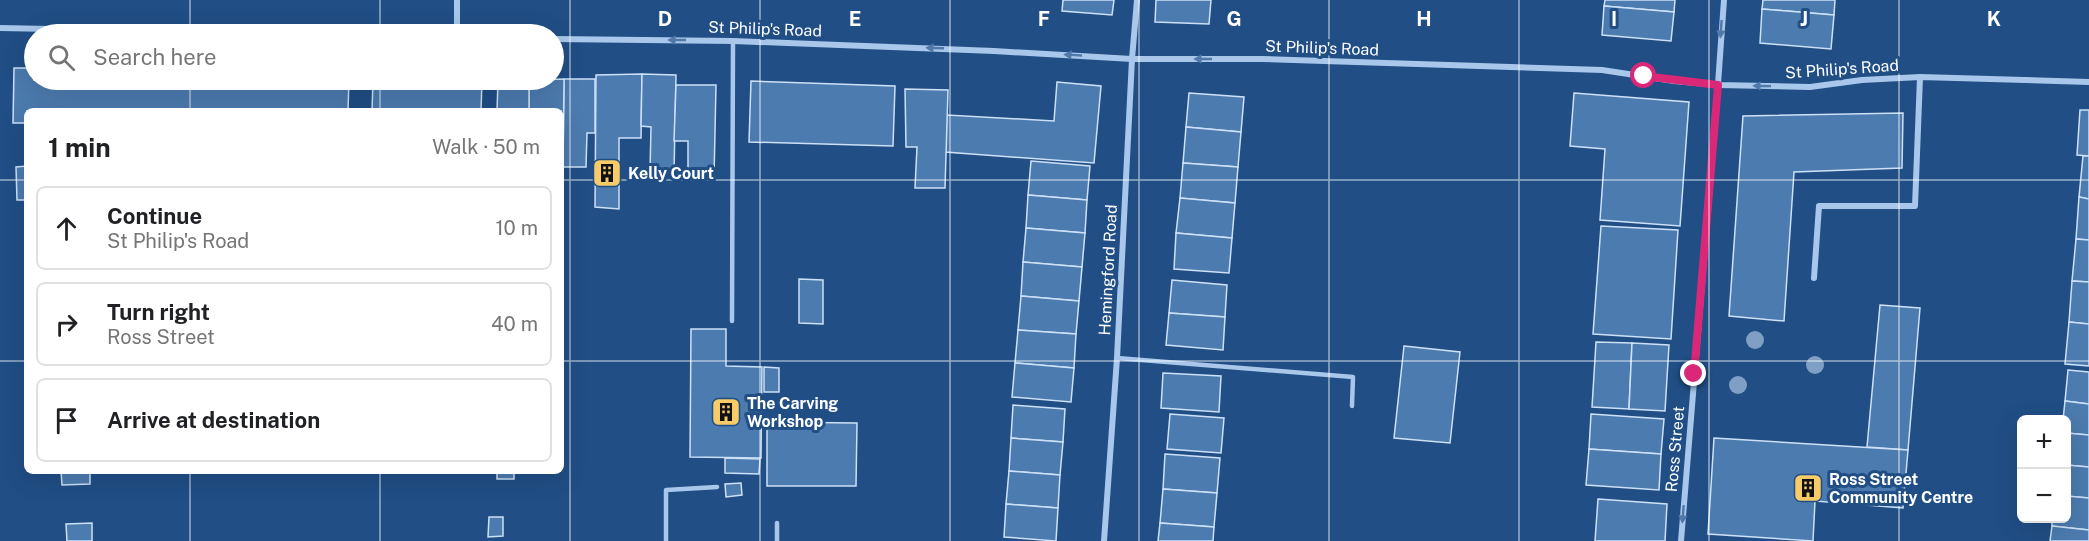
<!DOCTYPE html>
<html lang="en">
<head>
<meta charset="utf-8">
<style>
  body { margin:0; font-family:"Public Sans",sans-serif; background:#f2f2f2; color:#202124 }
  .controls { position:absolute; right:18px; bottom:18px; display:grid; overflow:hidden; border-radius:9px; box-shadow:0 6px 24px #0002 }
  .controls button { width:54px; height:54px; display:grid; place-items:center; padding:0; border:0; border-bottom:2px solid #e0e0e0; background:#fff; color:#202124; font:30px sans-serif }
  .stop { position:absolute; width:18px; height:18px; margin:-14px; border:4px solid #db2777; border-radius:50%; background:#fff }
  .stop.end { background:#db2777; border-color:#fff; box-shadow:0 2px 6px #0008 }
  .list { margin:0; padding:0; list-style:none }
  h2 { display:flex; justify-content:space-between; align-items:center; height:78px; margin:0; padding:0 24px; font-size:26px }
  h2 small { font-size:20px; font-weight:400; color:#757577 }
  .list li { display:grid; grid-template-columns:39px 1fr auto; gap:18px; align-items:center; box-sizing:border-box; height:84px; margin:0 12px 12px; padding:0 12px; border:2px solid #e0e0e0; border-radius:9px }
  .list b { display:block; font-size:22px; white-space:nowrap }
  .list p { margin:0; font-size:20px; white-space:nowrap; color:#757577 }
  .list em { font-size:20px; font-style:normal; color:#757577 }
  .icon { flex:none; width:33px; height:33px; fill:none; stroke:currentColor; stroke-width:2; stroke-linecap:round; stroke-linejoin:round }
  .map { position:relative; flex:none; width:2089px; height:541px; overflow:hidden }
  .search { position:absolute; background:#fff; box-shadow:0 6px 24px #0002; left:24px; top:24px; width:540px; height:66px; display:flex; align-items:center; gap:15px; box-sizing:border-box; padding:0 21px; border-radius:33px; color:#757577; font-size:22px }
  .panel { position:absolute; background:#fff; box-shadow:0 6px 24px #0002; left:24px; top:108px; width:540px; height:366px; border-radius:9px }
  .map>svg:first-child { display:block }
</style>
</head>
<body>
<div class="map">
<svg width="2089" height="541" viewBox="0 0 2089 541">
  <rect width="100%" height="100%" fill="#204e85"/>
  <g fill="#4c7baf" stroke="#cce1f7" stroke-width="1.5">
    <path d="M1063 0H1114L1112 15 1062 11Z"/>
    <path d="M1156 0H1211L1209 24 1155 22Z"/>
    <path d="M1605 0H1675L1674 12 1604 6Z"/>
    <path d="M1763 0H1835L1834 15 1762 9Z"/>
    <path d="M1604 6 1674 12 1671 41 1602 35Z"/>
    <path d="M1762 9 1834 15 1831 49 1760 43Z"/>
    <path d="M14 68H34V80H349L348 111H27V123H13Z"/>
    <path d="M642 74 641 138H619V209L595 207 596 75Z"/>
    <path d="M642 74 676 75 674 173 650 172 651 127 641 126Z"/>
    <path d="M564 79H595V133H587L586 167H563Z"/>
    <path d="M564 79 563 167H561V111H529V80Z"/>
    <path d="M373 80H482L481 111H372Z"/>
    <path d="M498 80H529V111H497Z"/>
    <path d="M751 81 895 86 893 146 749 142Z"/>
    <path d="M1057 82 1101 86 1094 163 945 152 947 115 1054 121Z"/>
    <path d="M676 85H716L714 178 688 177V141H674Z"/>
    <path d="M905 89 948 90 945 188H915L917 147H906Z"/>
    <path d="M1189 93 1244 97 1241 132 1186 127Z"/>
    <path d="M1574 93 1689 102 1680 226 1600 220 1605 149 1570 146Z"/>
    <path d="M2080 110H2089V156L2077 155Z"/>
    <path d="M1903 113 1902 168 1794 172 1784 321 1729 316 1743 116Z"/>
    <path d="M1186 127 1241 132 1238 167 1183 163Z"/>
    <path d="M2083 156H2089V199L2079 197Z"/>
    <path d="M1031 161 1090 166 1087 200 1028 195Z"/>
    <path d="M1183 163 1238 167 1235 203 1180 198Z"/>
    <path d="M27 166V200H17L16 167Z"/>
    <path d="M1028 195 1087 200 1085 233 1026 228Z"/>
    <path d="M2079 197 2089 199V240L2076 239Z"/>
    <path d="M1180 198 1235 203 1232 238 1176 233Z"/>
    <path d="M1601 226 1678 230 1671 339 1593 334Z"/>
    <path d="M1026 228 1085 233 1082 267 1023 262Z"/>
    <path d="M1176 233 1232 238 1229 273 1174 269Z"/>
    <path d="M2076 239 2089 240V282L2072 281Z"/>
    <path d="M1023 262 1082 267 1079 301 1021 296Z"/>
    <path d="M799 279 823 280V324L799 323Z"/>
    <path d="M1172 280 1227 285 1225 317 1169 313Z"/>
    <path d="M2072 281 2089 282V324L2069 322Z"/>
    <path d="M1021 296 1079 301 1076 334 1018 330Z"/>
    <path d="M1880 305 1920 308 1908 450 1867 447Z"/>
    <path d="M1169 313 1225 317 1223 350 1166 345Z"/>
    <path d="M2069 322 2089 324V366L2065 364Z"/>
    <path d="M691 329H726V366L762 367 761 458 690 457Z"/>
    <path d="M1018 330 1076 334 1074 368 1015 363Z"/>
    <path d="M1596 342 1632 343 1629 409 1592 407Z"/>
    <path d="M1632 343 1669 345 1665 411 1629 409Z"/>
    <path d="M1404 346 1460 352 1450 443 1394 438Z"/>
    <path d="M1015 363 1074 368 1071 402 1012 397Z"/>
    <path d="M764 367 779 368V392H764Z"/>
    <path d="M2068 370 2089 372V404L2065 401Z"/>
    <path d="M1163 373 1221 376 1219 412 1161 408Z"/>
    <path d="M2065 401 2089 404V435L2066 433V420H2063Z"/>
    <path d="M1013 405 1065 409 1063 442 1011 438Z"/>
    <path d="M1170 414 1224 418 1221 453 1167 449Z"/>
    <path d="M1591 414 1664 419 1661 454 1589 449Z"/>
    <path d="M767 422 857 423 856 486H767Z"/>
    <path d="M2066 433 2089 435V467L2066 465Z"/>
    <path d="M1011 438 1063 442 1060 475 1009 471Z"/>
    <path d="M1714 438 1908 450 1903 508 1815 501 1813 541 1708 534Z"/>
    <path d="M1589 449 1661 454 1659 490 1586 485Z"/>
    <path d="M1165 454 1220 458 1217 493 1163 489Z"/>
    <path d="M725 458 760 459 759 474 725 473Z"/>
    <path d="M2066 465 2089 467V498L2066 496Z"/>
    <path d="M61 471H90V484L62 485Z"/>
    <rect x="497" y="471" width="17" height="8"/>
    <path d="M1009 471 1060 475 1058 508 1006 504Z"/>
    <path d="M741 483 742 495 726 497 725 484Z"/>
    <path d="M1163 489 1217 493 1214 527 1160 523Z"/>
    <path d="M2066 496 2089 498V530L2052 526V518H2066Z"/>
    <path d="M1598 499 1667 504 1665 541H1595Z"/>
    <path d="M1006 504 1058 508 1056 541 1004 537Z"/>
    <path d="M489 517H503V536L488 537Z"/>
    <path d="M92 523V541H67L66 524Z"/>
    <path d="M1160 523 1214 527 1213 541H1158Z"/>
    <path d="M2052 526 2089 530V541H2050Z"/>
  </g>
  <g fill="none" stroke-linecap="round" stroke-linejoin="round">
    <g stroke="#a8c7ea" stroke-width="4.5">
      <path d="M732 321 733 41"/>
      <path d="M1117 358 1353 377 1352 406"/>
      <path d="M666 541V490L717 487"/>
      <path d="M777 541V523"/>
    </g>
    <g stroke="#a8c7ea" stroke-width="6">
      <path d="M457 0V34"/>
      <path d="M0 28 302 34"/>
      <path d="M554 39 733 41 994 51 1132 59H1262L1602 70 1674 81 1718 85 1810 87 1862 80 1920 77 2089 82"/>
      <path d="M1814 278 1819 206H1915L1920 77"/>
      <path d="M1104 541 1117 358 1132 59 1137 0"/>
      <path d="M1681 541 1716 112 1724 0"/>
    </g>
  </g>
  <g fill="#7f9fc4">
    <circle cx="1755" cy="340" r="9"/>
    <circle cx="1815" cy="365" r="9"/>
    <circle cx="1738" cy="385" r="9"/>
  </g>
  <defs><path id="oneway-solid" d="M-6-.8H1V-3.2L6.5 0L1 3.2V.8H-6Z" transform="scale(1.5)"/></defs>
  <g fill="#5078a8">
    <use href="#oneway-solid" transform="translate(1721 29) rotate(94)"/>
    <use href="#oneway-solid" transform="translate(677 40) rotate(-180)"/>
    <use href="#oneway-solid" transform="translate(935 48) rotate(-178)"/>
    <use href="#oneway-solid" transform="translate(1073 55) rotate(-177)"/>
    <use href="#oneway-solid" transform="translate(1203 59) rotate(-180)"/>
    <use href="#oneway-solid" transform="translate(1762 86) rotate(-179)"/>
    <use href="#oneway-solid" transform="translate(1683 514) rotate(95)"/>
  </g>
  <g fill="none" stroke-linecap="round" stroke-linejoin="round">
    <path stroke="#db2777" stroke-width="8" d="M1644 76 1718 85 1694 374"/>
  </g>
  <path fill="none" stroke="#fff" stroke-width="1.5" stroke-opacity="0.55" d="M190 0V34M380 0V34M570 0V541M760 0V541M950 0V541M1139 0V541M1329 0V541M1519 0V541M1709 0V541M1899 0V541M190 80V111M380 80V111M0 180H27M561 180H2089M0 361H27M561 361H2089M190 471V541M380 471V541"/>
  <defs>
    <g id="building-square" transform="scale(1.5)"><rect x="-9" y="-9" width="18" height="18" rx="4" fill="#f7cb68" stroke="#204e85"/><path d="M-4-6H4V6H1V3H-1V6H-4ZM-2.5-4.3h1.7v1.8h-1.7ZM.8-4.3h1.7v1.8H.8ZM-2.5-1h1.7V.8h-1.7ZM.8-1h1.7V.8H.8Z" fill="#111"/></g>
  </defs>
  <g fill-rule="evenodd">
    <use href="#building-square" x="607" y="173"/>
    <use href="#building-square" x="726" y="412"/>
    <use href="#building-square" x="1808" y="488"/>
  </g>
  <g text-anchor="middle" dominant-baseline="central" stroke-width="6" stroke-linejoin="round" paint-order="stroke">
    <g font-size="16" fill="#fff" stroke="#204e85">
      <text transform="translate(765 29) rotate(2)">St Philip's Road</text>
      <text transform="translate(1322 48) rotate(2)">St Philip's Road</text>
      <text transform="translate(1842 69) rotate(-4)">St Philip's Road</text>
      <text transform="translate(1108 270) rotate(-87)">Hemingford Road</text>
      <text transform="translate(1675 449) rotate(-85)">Ross Street</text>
    </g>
    <g font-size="16" font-weight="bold" fill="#fff" stroke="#204e85" text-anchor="start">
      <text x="628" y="173">Kelly Court</text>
      <text x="747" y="403">The Carving<tspan x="747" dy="18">Workshop</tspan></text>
      <text x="1829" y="479">Ross Street<tspan x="1829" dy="18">Community Centre</tspan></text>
    </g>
  </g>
  <g font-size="20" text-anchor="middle" font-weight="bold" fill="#fff" stroke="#204e85" stroke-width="6" stroke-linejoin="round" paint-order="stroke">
    <text x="665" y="26">D</text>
    <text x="855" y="26">E</text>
    <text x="1044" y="26">F</text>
    <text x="1234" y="26">G</text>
    <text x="1424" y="26">H</text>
    <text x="1614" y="26">I</text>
    <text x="1804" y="26">J</text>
    <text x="1994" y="26">K</text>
  </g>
</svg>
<div class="controls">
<button>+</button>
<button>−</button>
</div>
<div class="stop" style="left:1644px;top:76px"></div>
<div class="stop end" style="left:1694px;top:374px"></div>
<div class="search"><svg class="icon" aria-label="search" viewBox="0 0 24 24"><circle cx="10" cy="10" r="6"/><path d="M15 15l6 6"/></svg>Search here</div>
<section class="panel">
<h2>1 min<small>Walk · 50 m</small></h2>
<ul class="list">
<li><svg class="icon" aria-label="ahead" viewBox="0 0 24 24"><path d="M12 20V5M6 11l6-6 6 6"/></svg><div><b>Continue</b><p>St Philip's Road</p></div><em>10 m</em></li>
<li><svg class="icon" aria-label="right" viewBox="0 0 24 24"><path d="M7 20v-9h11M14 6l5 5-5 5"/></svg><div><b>Turn right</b><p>Ross Street</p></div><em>40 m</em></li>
<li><svg class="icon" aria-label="arrive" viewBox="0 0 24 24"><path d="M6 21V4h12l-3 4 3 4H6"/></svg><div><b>Arrive at destination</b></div></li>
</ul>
</section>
</div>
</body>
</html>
